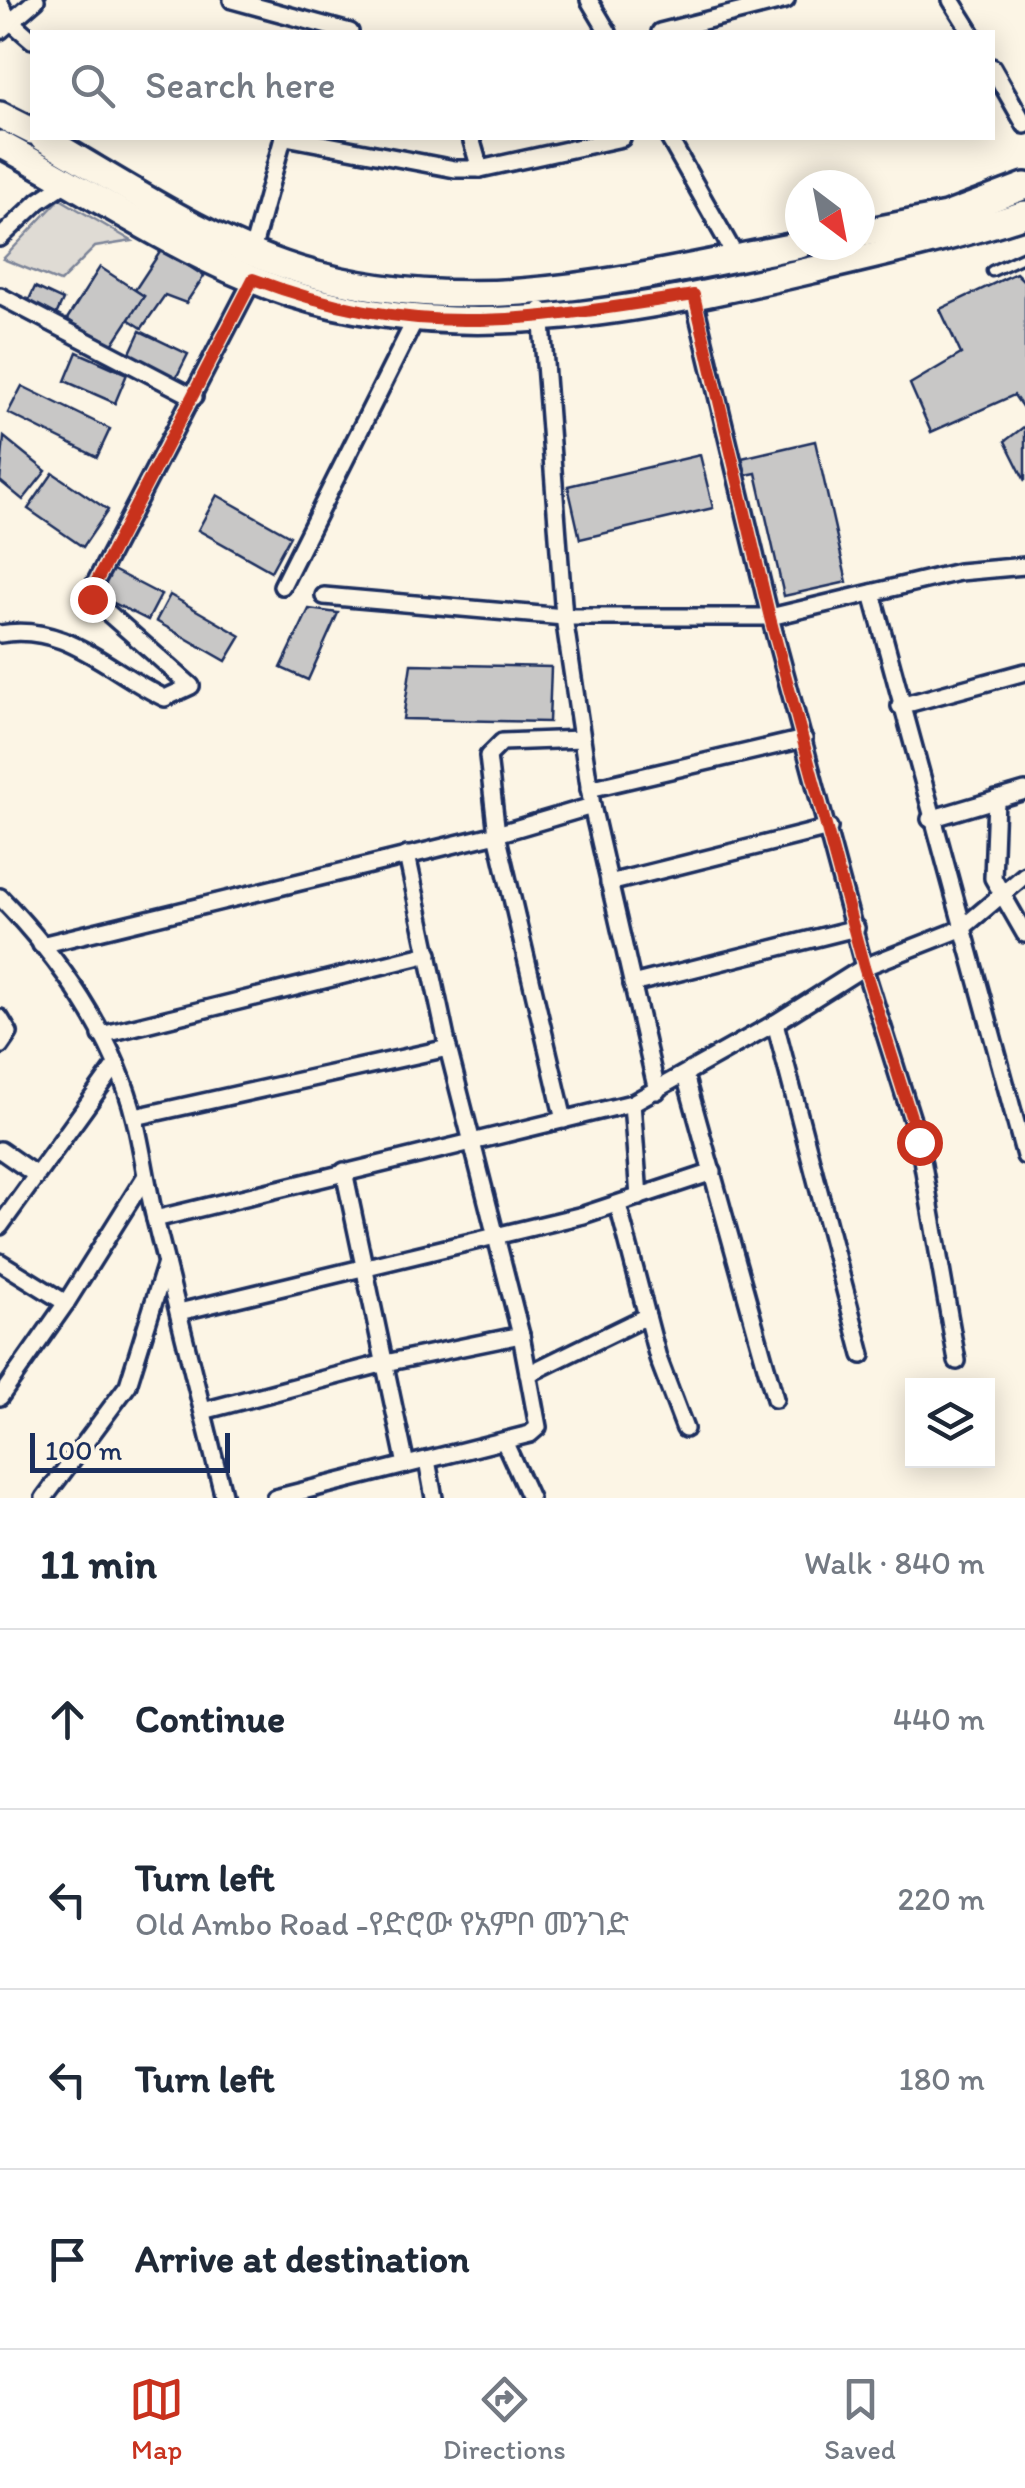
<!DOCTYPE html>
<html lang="en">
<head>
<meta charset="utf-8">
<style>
  body { margin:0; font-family:Itim,"Noto Sans Ethiopic",sans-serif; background:#f6f6f7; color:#1f2937 }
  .controls { position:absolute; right:30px; bottom:30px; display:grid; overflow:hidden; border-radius:0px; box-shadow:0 5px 25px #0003 }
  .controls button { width:90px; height:90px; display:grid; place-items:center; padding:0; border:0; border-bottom:2px solid #e0e1e3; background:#fff; color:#1f2937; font:50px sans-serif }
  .compass { position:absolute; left:785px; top:170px; width:90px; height:90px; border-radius:50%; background:#fff; box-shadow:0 5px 25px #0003; rotate:148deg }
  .scale { position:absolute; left:30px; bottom:25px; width:200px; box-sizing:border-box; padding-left:10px; border:5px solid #1b2f5e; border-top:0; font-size:28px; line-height:35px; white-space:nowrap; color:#1b2f5e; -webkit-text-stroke:8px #fcf5e5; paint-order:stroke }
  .stop { position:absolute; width:30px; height:30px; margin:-22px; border:8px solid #c8321e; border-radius:50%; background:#fff }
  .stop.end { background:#c8321e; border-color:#fff; box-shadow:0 2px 10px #0008 }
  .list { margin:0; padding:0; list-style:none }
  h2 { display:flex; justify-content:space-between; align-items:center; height:130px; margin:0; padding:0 40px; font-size:42px }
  h2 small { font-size:32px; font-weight:400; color:#747a83 }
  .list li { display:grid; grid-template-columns:65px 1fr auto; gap:30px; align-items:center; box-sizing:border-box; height:180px; padding:0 40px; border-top:2px solid #e0e1e3 }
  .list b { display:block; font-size:38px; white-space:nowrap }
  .list p { margin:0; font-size:32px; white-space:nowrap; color:#747a83 }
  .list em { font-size:32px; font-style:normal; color:#747a83 }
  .icon { flex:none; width:55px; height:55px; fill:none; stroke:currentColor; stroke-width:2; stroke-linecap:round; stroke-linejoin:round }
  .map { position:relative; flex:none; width:1025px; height:1498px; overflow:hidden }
  .search { position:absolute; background:#fff; box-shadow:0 5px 25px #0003; left:30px; right:30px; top:30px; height:110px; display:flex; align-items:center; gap:25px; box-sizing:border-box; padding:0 35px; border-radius:0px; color:#747a83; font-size:38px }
  .sheet { height:850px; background:#fff }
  nav { display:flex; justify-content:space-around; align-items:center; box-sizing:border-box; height:140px; border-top:2px solid #e0e1e3; background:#fff; font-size:28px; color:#747a83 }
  nav a { display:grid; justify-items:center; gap:5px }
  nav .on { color:#c8321e }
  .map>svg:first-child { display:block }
</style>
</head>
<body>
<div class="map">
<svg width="1025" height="1498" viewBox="0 0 1025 1498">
  <rect width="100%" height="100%" fill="#fcf5e5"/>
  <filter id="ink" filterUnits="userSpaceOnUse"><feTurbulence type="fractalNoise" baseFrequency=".01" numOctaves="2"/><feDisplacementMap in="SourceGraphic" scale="20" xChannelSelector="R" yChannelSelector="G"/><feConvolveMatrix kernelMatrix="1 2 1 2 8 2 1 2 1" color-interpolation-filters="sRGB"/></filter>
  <g filter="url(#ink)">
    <path fill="#dfdbd4" stroke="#7d8599" stroke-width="2.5" d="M60 199 132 241 95 247 60 282 3 259Z"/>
    <g fill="#c8c7c6" stroke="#1b2f5e" stroke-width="2.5">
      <path d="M162 249 204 276 186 303 165 295 142 328 128 319 144 296 135 290Z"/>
      <path d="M100 267 144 296 110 348 67 319Z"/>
      <path d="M1016 273 1025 282V411L1014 395 931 432 910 384 961 354 940 309Z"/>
      <path d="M35 287 63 300 56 315 28 302Z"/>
      <path d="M140 331 188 354 176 378 129 355Z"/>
      <path d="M77 352 127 374 115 403 65 381Z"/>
      <path d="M22 386 110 429 97 457 8 413Z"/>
      <path d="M1025 426V481L1005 441Z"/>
      <path d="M4 437 46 471 23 500 0 481Z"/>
      <path d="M815 441 847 582 784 596 756 473 746 475 742 458Z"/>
      <path d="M700 455 713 508 580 539 568 486Z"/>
      <path d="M53 473 108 510 83 547 28 509Z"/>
      <path d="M217 495 290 536 271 571 198 530Z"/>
      <path d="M111 569 161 595 148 620 98 595Z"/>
      <path d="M170 595 241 636 226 661 156 621Z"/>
      <path d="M309 609 338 613 308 680 281 668Z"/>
      <path d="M411 664 551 667 549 722 403 719Z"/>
    </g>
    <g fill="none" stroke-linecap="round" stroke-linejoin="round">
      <g stroke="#1b2f5e" stroke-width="15">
        <path id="lane" d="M992 271 1025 256"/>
      </g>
      <g stroke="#1b2f5e" stroke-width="22">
        <g id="street">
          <path d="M232 0 350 32"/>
          <path d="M589 0 608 32"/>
          <path d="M951 0 971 32"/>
          <path d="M0 3 9 20 32 40"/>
          <path d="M0 31 36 0"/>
          <path d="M660 32 786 0"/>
          <path d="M992 67 1025 125"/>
          <path d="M291 138 455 169H480L622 138"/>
          <path d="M471 138 480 169"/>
          <path d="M669 138 736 257"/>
          <path d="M0 238 39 201 69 181"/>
          <path d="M252 251 283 138"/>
          <path d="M693 295 770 617 959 572 1025 566"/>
          <path d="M0 296 194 397"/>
          <path d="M541 310 564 617 592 806 657 1091"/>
          <path d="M282 586 415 320"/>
          <path d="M872 593 1025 1156"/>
          <path d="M324 596 564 617H770L864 967 919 1142 957 1361"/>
          <path d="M0 634C66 622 109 672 165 698L191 686 98 604 91 591 253 279"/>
          <path d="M900 706 1025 672"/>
          <path d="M582 739 502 742 488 756 497 834 592 806"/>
          <path d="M589 789 804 739"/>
          <path d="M996 799 993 878 1025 934"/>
          <path d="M930 819 1025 791"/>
          <path d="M609 883 829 828"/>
          <path d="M0 897C59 958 115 1036 135 1120 143 1153 147 1186 155 1219L632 1103 775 1023 864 967 961 929 1025 875"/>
          <path d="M41 945 497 834 564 1120"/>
          <path d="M632 984 856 928"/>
          <path d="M0 1018 9 1033 0 1046"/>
          <path d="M775 1023 862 1355"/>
          <path d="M101 1035 429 954"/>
          <path d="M685 1075 775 1399"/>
          <path d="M632 1103 639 1197"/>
          <path d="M135 1117 448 1048"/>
          <path d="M0 1150 36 1175"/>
          <path d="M618 1205 658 1358 685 1429"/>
          <path d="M155 1219 224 1498"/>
          <path d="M0 1226 116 1065"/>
          <path d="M0 1262 66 1303"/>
          <path d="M179 1312 583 1215 713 1172"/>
          <path d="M528 1374 647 1316"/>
          <path d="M0 1397 66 1303 145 1177"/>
          <path d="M203 1411 385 1363 521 1335"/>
          <path d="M504 1441 530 1498"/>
          <path d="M427 1460 434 1498"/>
          <path d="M406 1465 530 1434 538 1427 521 1335 448 1048 407 855"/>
          <path d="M44 1498 128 1385 166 1263"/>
          <path d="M275 1498 406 1465 344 1171"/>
        </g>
      </g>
      <g stroke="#1b2f5e" stroke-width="32">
        <g id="primary">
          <path d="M0 115 32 131"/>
          <path d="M43 138C125 185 208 242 299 270 470 322 630 278 800 245"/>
          <path d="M0 144C95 194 187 259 289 293 461 348 642 310 812 270 884 253 955 237 1025 214"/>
          <path d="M860 233 946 216 1025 186"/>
        </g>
      </g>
      <use href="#lane" stroke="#fcf5e5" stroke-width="8"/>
      <use href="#street" stroke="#fcf5e5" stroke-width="15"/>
      <use href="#primary" stroke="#fcf5e5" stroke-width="25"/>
    </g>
  </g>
  <g fill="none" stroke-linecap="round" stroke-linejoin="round" filter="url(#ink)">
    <path stroke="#c8321e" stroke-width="12" d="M92 599 91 592 253 279C419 341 525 321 694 295L770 618 864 967 919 1142"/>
  </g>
</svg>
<div class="controls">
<button><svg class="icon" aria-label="layers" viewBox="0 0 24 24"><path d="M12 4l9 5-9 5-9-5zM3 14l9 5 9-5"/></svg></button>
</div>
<svg class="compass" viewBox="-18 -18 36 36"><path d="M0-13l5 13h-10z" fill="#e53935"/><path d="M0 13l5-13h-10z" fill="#747a83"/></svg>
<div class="scale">100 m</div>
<div class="stop" style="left:919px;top:1142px"></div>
<div class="stop end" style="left:92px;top:599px"></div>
<div class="search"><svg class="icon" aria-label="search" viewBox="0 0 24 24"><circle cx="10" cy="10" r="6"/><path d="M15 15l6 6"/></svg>Search here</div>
</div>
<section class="sheet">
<h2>11 min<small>Walk · 840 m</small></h2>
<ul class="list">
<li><svg class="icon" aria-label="ahead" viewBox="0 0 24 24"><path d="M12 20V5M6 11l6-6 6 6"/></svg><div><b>Continue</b></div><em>440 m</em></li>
<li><svg class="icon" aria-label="left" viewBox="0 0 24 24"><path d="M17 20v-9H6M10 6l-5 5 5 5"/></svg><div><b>Turn left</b><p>Old Ambo Road -የድሮው የአምቦ መንገድ</p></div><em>220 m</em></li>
<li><svg class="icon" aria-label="left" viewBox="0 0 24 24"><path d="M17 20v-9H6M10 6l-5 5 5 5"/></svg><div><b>Turn left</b></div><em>180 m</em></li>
<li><svg class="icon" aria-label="arrive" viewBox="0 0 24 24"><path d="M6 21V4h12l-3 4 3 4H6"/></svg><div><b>Arrive at destination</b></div></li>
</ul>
</section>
<nav>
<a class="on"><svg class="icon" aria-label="map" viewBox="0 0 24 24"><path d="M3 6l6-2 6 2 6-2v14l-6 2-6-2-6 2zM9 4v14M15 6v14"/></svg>Map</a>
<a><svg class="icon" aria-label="directions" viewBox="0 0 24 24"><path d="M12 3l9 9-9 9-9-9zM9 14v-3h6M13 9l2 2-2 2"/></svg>Directions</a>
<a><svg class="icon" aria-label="saved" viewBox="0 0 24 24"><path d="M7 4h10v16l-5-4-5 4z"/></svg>Saved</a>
</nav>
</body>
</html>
